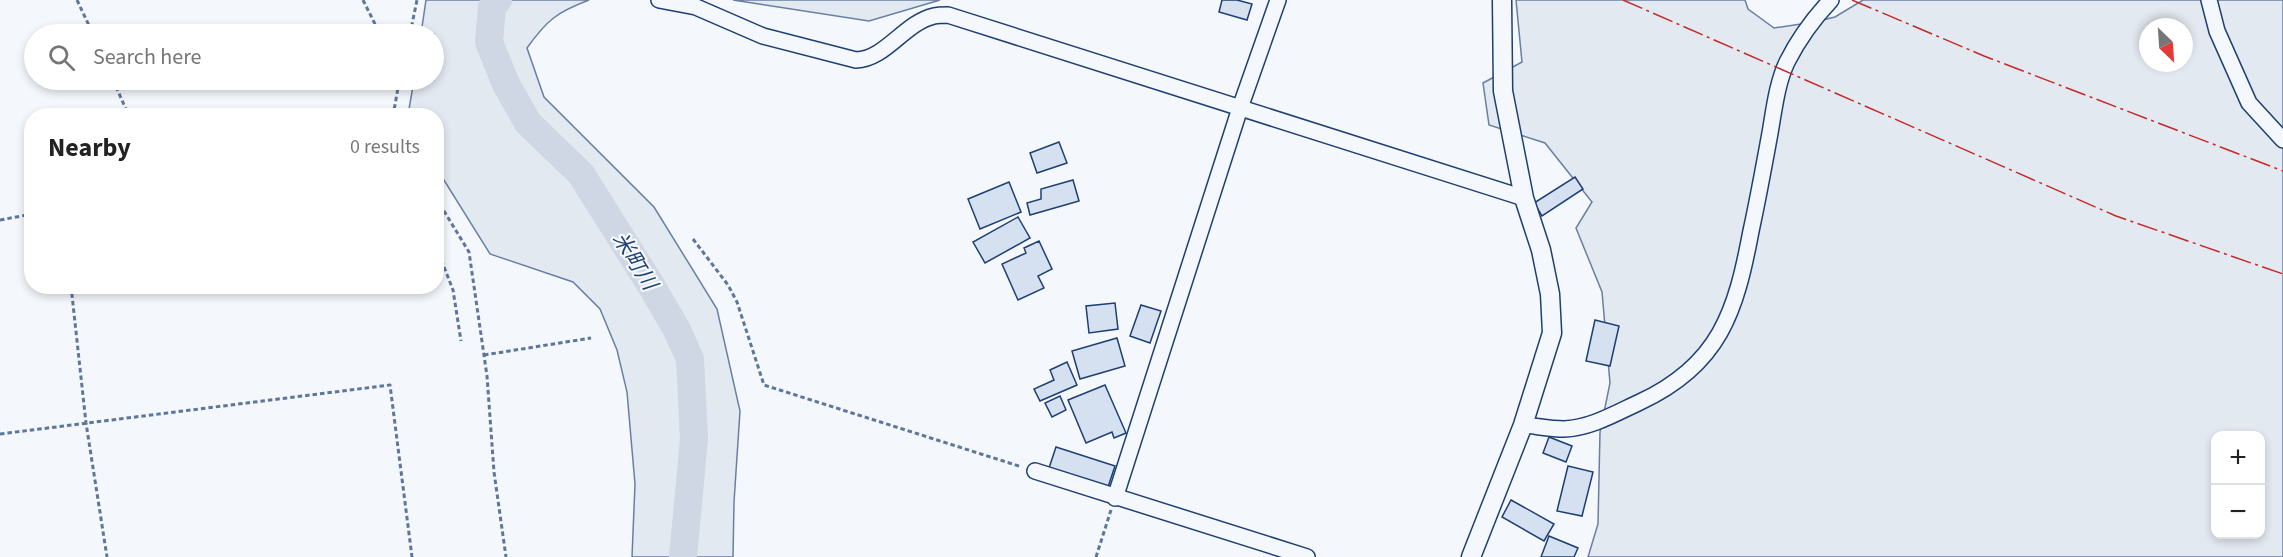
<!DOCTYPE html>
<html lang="en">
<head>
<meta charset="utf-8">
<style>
  body { margin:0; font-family:"Source Sans 3","Noto Sans JP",sans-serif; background:#f2f2f2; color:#222 }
  .controls { position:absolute; right:18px; bottom:18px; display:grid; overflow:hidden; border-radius:12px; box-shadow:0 3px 9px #0003 }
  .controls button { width:54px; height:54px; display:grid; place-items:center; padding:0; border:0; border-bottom:2px solid #e0e0e0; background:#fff; color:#222; font:30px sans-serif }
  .compass { position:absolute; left:2139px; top:18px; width:54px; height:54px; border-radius:50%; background:#fff; box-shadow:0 3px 9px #0003; rotate:155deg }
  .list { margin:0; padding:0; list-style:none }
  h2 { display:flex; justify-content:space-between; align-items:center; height:78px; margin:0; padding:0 24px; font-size:26px }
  h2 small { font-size:20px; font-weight:400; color:#767676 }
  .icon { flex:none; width:33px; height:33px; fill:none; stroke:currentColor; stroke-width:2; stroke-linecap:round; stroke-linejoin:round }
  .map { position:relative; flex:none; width:2283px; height:557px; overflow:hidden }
  .search { position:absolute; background:#fff; box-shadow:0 3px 9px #0003; left:24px; top:24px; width:420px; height:66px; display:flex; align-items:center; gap:15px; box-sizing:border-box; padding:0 21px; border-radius:33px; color:#767676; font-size:22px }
  .panel { position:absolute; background:#fff; box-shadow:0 3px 9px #0003; left:24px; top:108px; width:420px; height:186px; border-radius:24px }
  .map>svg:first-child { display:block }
</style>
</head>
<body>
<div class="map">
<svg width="2283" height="557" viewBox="0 0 2283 557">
  <rect width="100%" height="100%" fill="#f4f7fb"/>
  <g fill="#e3e9f0" stroke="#687fa3" stroke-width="1.5" fill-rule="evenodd">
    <path d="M426 0H589C557 12 547 20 527 48L544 97 654 207 717 309 740 411 734 502 733 557H632L635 484 627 392 617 350 600 309 573 282 490 254 437 169 436 116 408 115 414 80H434V34H421Z"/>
    <path d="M733 0H940L869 21Z"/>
    <path d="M1516 0H1745L1748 9 1774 28 1814 22 1835 17 1863 0H2283V557H1588L1598 524 1600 432 1610 383 1602 292 1576 228 1592 202 1545 143 1489 125 1483 83 1522 62ZM2148 27H2184V63H2148ZM2216 436H2260V534H2216Z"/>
  </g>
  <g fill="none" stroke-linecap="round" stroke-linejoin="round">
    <path stroke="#cfd7e4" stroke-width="28" d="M498 0 492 7 489 42 506 84 528 123 581 174 652 287 677 330 690 359 694 439 683 557"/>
  </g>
  <g fill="#d5e0f0" stroke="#1d3f73" stroke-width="1.5">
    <path d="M1222 0H1237L1252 4 1247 20 1219 12Z"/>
    <path d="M1059 142 1067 163 1037 173 1030 153Z"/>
    <path d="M1575 177 1583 189 1542 216 1534 203Z"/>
    <path d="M1073 180 1079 201 1030 215 1027 203 1041 199V189Z"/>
    <path d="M1009 182 1021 212 980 229 968 199Z"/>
    <path d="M1018 217 1030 238 985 263 973 242Z"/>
    <path d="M1039 241 1052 269 1038 276 1044 288 1018 300 1002 264 1026 253 1024 248Z"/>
    <path d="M1115 303 1118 329 1089 333 1086 306Z"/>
    <path d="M1141 305 1161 311 1150 343 1130 336Z"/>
    <path d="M1595 320 1619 326 1610 366 1586 361Z"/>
    <path d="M1117 338 1125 366 1080 379 1072 351Z"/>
    <path d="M1067 362 1077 385 1040 401 1034 389 1054 380 1050 370Z"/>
    <path d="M1105 385 1126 433 1114 438 1112 432 1086 443 1068 400Z"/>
    <path d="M1060 396 1066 410 1052 417 1045 403Z"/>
    <path d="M1549 437 1572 446 1566 462 1543 453Z"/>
    <path d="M1056 447 1115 466 1108 487 1049 468Z"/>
    <path d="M1568 466 1593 472 1582 516 1557 511Z"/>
    <path d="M1511 500 1554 524 1544 541 1502 517Z"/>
    <path d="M1549 536 1578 548 1574 557H1541Z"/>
  </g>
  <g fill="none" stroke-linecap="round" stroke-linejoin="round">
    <g stroke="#1d3f73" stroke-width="18">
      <g id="minor">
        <path d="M659 0 696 7 763 36 856 60C886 59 904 23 934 16 938 15 943 15 948 15L1524 198"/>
        <path d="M2209 0 2217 31 2249 103 2283 140"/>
        <path d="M1523 425C1536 426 1550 429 1564 429 1591 428 1616 413 1640 402 1720 365 1736 311 1751 231 1758 199 1764 166 1770 133 1774 110 1777 83 1787 62 1799 38 1813 19 1831 0"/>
        <path d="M1035 471 1307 557"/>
        <path d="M1115 498 1240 108 1278 0"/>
      </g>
    </g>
    <g stroke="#1d3f73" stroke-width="21">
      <path id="tertiary" d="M1471 557 1523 425 1552 333 1550 294 1541 250 1524 198 1503 91 1502 0"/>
    </g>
    <g stroke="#5e769c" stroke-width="3" stroke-dasharray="4.5 3" stroke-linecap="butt">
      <path d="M77 0 93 34"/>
      <path d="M363 0 380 34"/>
      <path d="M410 34 417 0"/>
      <path d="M113 80 129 116"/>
      <path d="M393 116 398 88 397 80"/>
      <path d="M436 198 469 252 487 376 494 472 506 557"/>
      <path d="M0 220 32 214"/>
      <path d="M693 239 728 285 737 302 764 385 1022 467"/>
      <path d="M436 246 453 290 461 341"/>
      <path d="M71 286 86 423 107 557"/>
      <path d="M484 355 591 338"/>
      <path d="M0 434 390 385 412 557"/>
      <path d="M1096 557 1111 510"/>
    </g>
    <use href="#minor" stroke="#f4f7fb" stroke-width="15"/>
    <use href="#tertiary" stroke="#f4f7fb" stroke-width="18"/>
    <g stroke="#c62828" stroke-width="1.5" stroke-dasharray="21 4.5 3 4.5" stroke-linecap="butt">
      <path d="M1623 0 2116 216 2283 274"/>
      <path d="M1852 0 1984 56 2283 171"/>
    </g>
  </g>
  <g text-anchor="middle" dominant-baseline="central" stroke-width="4.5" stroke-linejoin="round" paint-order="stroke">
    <g font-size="21" font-style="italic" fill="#1d3f73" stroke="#f4f7fb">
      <text transform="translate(635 261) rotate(58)">米町川</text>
    </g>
  </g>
</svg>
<div class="controls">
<button>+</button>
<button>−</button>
</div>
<svg class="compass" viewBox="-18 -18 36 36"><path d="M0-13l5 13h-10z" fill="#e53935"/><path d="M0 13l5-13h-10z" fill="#767676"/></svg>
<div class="search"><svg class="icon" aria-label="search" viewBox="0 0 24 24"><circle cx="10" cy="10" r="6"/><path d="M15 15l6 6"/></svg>Search here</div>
<section class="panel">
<h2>Nearby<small>0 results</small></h2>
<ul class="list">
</ul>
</section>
</div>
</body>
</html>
